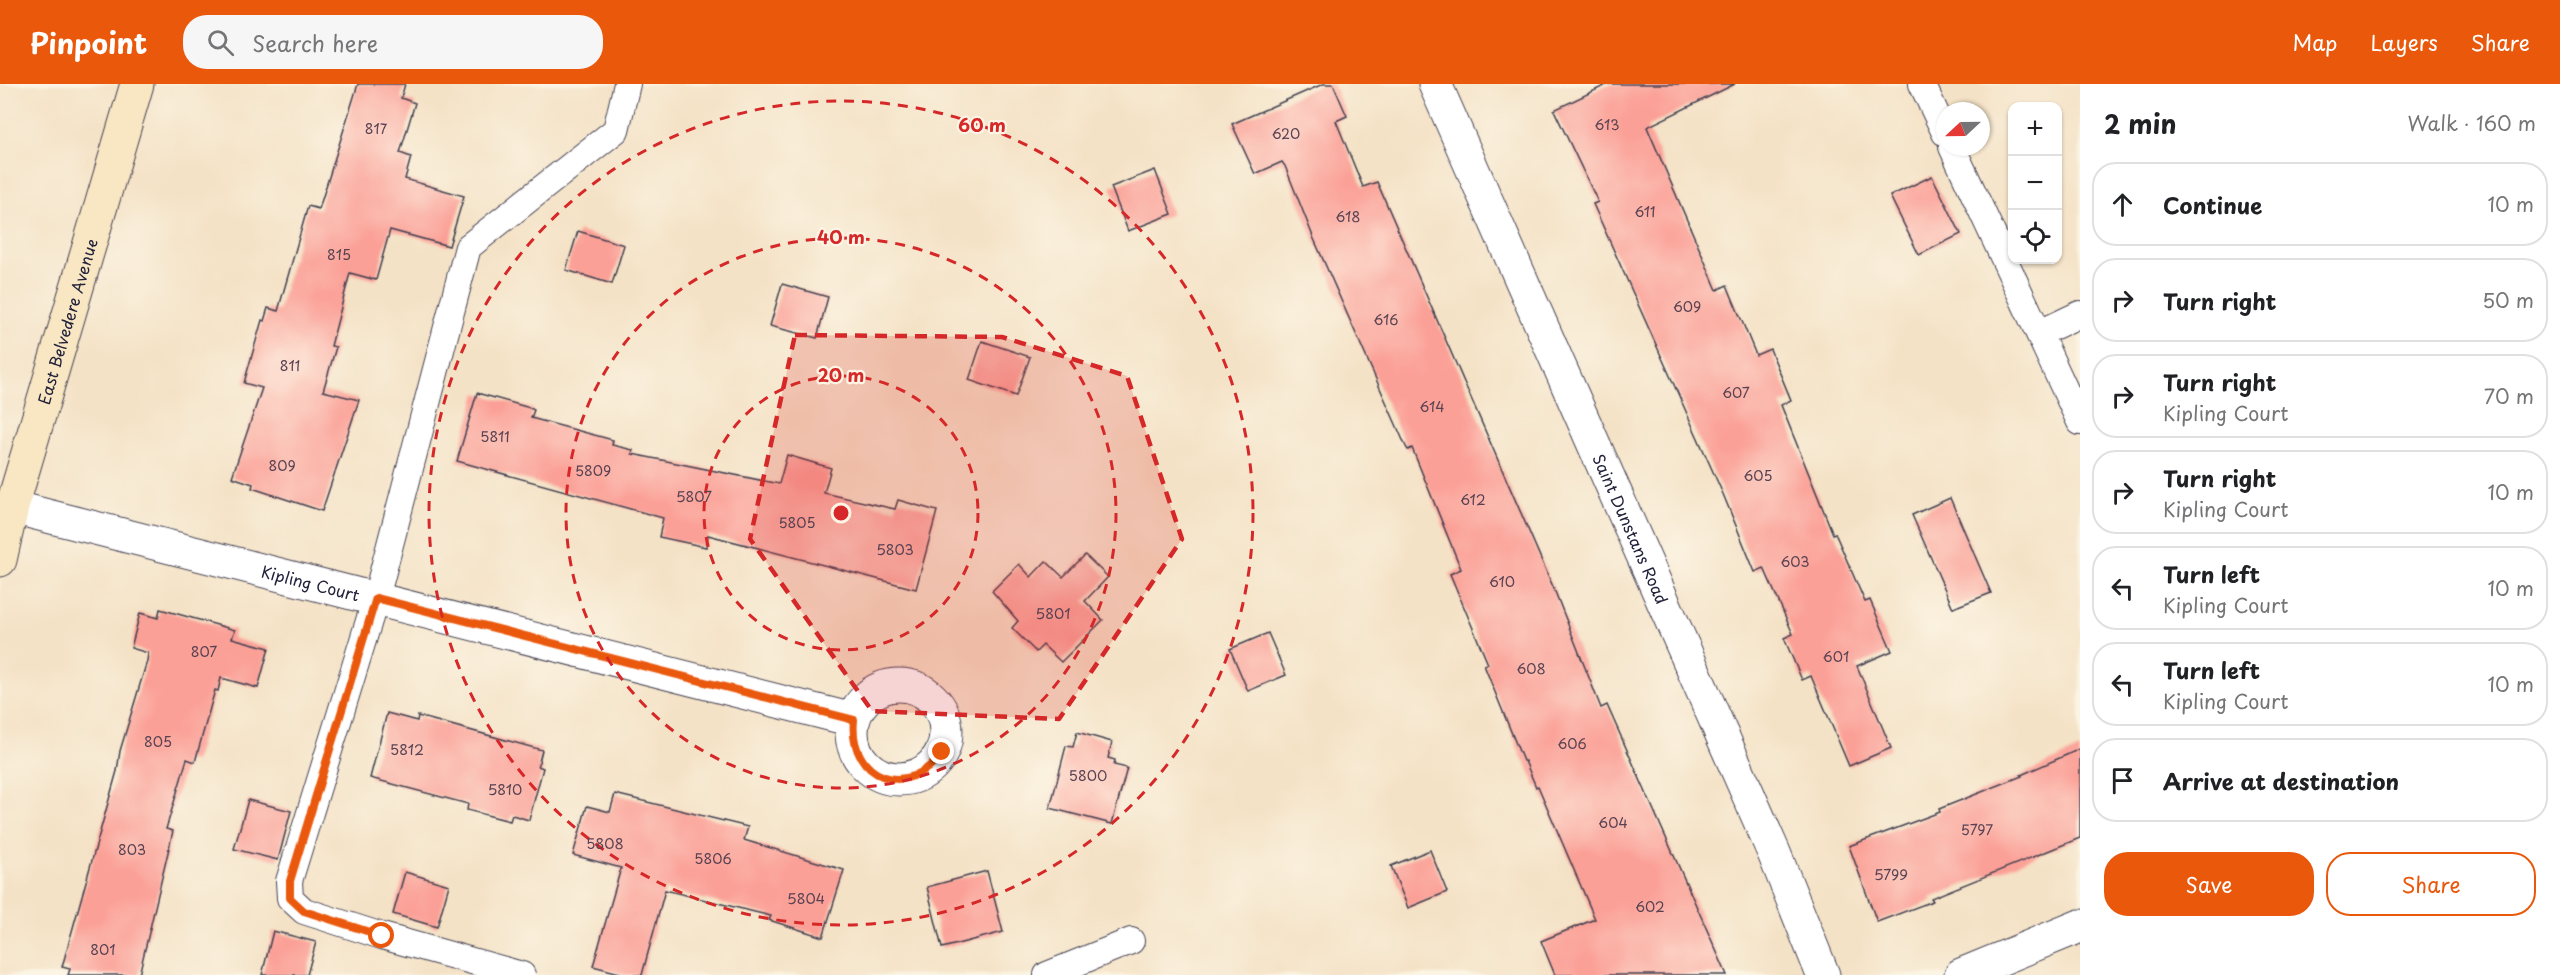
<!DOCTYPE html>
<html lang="en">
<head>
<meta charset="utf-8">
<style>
  body { margin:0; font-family:"Playpen Sans",sans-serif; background:#f6f6f6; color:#202124 }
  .controls { position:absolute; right:18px; top:18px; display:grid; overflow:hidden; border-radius:12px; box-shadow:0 2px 4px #0004 }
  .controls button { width:54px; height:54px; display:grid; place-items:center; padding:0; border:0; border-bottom:2px solid #e0e0e0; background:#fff; color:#202124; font:30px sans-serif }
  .compass { position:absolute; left:1936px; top:18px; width:54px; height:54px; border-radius:50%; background:#fff; box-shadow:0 2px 4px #0004; rotate:248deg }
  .stop { position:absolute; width:18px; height:18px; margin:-14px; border:4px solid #ea580c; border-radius:50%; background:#fff }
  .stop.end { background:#ea580c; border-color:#fff; box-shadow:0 2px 6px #0008 }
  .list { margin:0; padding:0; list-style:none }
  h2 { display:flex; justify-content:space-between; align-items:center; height:78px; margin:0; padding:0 24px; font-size:26px }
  h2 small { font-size:20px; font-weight:400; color:#757577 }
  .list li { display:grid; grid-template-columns:39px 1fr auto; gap:18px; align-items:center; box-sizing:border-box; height:84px; margin:0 12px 12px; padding:0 12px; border:2px solid #e0e0e0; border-radius:24px }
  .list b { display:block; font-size:22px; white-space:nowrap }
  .list p { margin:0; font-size:20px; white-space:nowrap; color:#757577 }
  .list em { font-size:20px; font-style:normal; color:#757577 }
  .actions { display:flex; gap:12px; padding:18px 24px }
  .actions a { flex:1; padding:14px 0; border:2px solid #ea580c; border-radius:24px; text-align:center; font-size:21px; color:#ea580c }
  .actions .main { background:#ea580c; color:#fff }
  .icon { flex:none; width:33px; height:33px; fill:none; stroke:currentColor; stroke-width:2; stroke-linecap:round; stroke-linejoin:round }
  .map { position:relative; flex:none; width:2080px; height:891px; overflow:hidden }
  header { display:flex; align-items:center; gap:36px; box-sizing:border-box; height:84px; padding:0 30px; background:#ea580c; color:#fff }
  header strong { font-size:28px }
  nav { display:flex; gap:33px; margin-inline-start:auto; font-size:21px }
  .search { width:420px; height:54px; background:#f6f6f6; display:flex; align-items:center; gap:15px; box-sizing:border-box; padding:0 21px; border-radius:24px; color:#757577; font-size:22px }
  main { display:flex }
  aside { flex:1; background:#fff }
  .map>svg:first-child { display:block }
</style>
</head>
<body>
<header>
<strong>Pinpoint</strong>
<div class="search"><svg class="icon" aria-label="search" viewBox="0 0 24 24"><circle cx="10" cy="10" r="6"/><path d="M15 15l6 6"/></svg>Search here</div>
<nav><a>Map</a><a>Layers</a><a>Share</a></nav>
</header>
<main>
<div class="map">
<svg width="2080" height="891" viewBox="0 0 2080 891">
  <rect width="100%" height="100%" fill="#fcf5e5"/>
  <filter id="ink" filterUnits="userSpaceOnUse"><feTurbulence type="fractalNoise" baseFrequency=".0167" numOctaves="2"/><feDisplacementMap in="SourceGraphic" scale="12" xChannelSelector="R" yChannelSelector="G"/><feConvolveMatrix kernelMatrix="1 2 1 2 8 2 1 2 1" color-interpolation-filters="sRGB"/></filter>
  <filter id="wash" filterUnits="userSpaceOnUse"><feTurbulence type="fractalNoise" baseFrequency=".008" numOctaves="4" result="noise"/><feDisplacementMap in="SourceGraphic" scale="24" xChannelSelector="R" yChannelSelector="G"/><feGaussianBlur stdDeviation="1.35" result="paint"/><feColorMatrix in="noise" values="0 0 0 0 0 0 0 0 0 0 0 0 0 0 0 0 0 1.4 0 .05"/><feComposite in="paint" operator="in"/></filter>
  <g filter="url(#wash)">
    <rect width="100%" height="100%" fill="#f4e2c6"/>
    <g id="blocks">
      <g fill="#fba097">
        <path d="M358 0H405L401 14 415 19 400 69 411 73 405 95 464 112 449 162 390 146 376 196 350 189 331 262 336 263 323 307 359 316 322 427 252 404 253 400 232 393 262 304 244 299 262 236 264 237 268 224 278 227 308 122 319 125Z"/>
        <path d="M1323 0H1333L1347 32 1336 37 1363 103 1377 98 1554 505 1601 624 1607 621 1727 891H1555L1541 857 1595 835 1538 702 1536 703 1525 677H1523L1484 581 1488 580 1450 490 1461 485 1412 364 1408 366 1406 363 1314 155 1285 82 1282 78 1255 90 1232 40Z"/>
        <path d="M1608 0H1735L1647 43 1717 206 1727 201 1756 271 1770 265 1791 316 1781 321 1833 450 1835 449 1865 518 1870 516 1892 567 1857 582 1891 664 1849 682 1811 592 1802 596 1784 554 1793 550 1764 484 1755 488 1723 410 1593 120 1598 118 1554 26Z"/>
        <path d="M1155 86 1172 130 1128 147 1111 103Z"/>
        <path d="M1932 92 1961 150 1919 171 1890 112Z"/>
        <path d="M578 147 624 161 612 200 566 186Z"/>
        <path d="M782 200 828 213 817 254 770 242Z"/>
        <path d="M982 257 1030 273 1016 312 969 296Z"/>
        <path d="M477 309 530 324 534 326 531 334 613 356 612 361 633 366 632 370 779 400 787 371 831 384 824 409 895 425 898 416 937 427 916 505 708 451 706 463 659 453 663 434 457 377Z"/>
        <path d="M1950 414 1991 509 1953 524 1912 431Z"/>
        <path d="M1085 471 1108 493 1085 517 1103 536 1061 578 1043 561 1036 568 1012 544 1018 537 992 507 1019 480 1031 493 1046 477 1063 493Z"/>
        <path d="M160 525 235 546 232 554 269 564 258 604 221 594 218 607 215 606 195 678 187 675 166 745 173 747 139 891H68L70 885 62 883 117 687 120 667 147 577 148 569 131 564 140 529 158 534Z"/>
        <path d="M1268 549 1286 591 1248 607 1230 565Z"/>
        <path d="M387 629 417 637 418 632 542 666 538 682 543 684 529 736 512 731 510 737 467 726 468 720 370 694Z"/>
        <path d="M1077 648 1112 658 1108 674 1115 676 1114 681 1127 684 1112 740 1050 724 1066 662 1073 663Z"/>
        <path d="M2080 665V754L1931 814 1933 817 1877 838 1849 762 1940 728 1939 725 2022 692 2021 691Z"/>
        <path d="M615 710 748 743 744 756 844 786 823 853 769 836 771 832 665 806 642 891H627L593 882 621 784 573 771 587 722 610 728Z"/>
        <path d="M248 716 291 727 278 776 234 765Z"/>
        <path d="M1430 766 1447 808 1408 824 1391 782Z"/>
        <path d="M987 787 1003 848 942 864 927 803Z"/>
        <path d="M405 788 449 801 437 843 393 830Z"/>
        <path d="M273 847 316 858 307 891H262Z"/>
      </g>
    </g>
  </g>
  <g filter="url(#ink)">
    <use href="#blocks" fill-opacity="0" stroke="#423f50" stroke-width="1.5"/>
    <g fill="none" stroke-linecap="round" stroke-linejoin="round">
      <g stroke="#423f50" stroke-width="28">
        <g id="lane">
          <path d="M1922 0 1945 49"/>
          <path d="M1952 63 2080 338"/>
          <path d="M2040 249 2080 230"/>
          <path d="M522 891 382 852 304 827 290 814 289 797 376 514 468 163 616 46 627 0"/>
          <path d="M1047 891 1131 857"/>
        </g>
      </g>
      <g stroke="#423f50" stroke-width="35">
        <g id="street">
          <path id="s1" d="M1435 0 1774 769 1823 891"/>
          <path id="s2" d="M12 423 853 636"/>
          <circle cx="899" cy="648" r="47"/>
          <path d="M1961 891 2080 842"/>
        </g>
      </g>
      <g stroke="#423f50" stroke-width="35">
        <g id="secondary">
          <path id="s3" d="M0 476 12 423 137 0"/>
        </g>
      </g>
      <use href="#lane" stroke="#fff" stroke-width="26"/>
      <use href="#street" stroke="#fff" stroke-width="33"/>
      <use href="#secondary" stroke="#f9e7c3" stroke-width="33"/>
    </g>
  </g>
  <g fill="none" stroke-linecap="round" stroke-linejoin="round" filter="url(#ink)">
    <path stroke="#ea580c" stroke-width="8" d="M382 852 304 827 290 814V797L376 514 854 636C848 695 909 717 942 668"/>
  </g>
  <path fill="#d62828" fill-opacity="0.2" stroke="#d62828" stroke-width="4.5" stroke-dasharray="12 8" stroke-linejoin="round" d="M795 251 1002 253 1127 292 1182 455 1059 635 872 627 750 455Z"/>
  <g fill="none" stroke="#d62828" stroke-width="3" stroke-dasharray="10 8">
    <circle cx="841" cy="429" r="137"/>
    <circle cx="841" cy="429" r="275"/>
    <circle cx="841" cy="429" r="412"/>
  </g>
  <g text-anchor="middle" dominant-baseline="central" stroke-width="4.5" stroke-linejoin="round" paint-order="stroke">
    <g font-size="14" fill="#584252">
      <text x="1607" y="40">613</text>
      <text x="376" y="44">817</text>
      <text x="1286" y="49">620</text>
      <text x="1645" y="127">611</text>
      <text x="1348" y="132">618</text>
      <text x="339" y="170">815</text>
      <text x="1687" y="222">609</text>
      <text x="1386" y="235">616</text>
      <text x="290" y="281">811</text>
      <text x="1736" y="308">607</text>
      <text x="1432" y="322">614</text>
      <text x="495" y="352">5811</text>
      <text x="282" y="381">809</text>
      <text x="593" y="386">5809</text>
      <text x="1758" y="391">605</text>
      <text x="694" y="412">5807</text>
      <text x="1473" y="415">612</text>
      <text x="797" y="438">5805</text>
      <text x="895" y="465">5803</text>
      <text x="1795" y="477">603</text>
      <text x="1502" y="497">610</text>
      <text x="1053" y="529">5801</text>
      <text x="204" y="567">807</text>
      <text x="1836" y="572">601</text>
      <text x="1531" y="584">608</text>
      <text x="158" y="657">805</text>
      <text x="1572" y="659">606</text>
      <text x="407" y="665">5812</text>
      <text x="1088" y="691">5800</text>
      <text x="505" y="705">5810</text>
      <text x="1613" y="738">604</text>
      <text x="1977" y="745">5797</text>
      <text x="605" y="759">5808</text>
      <text x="132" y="765">803</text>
      <text x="713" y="774">5806</text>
      <text x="1891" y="790">5799</text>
      <text x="806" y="814">5804</text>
      <text x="1650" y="822">602</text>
      <text x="103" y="865">801</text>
    </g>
    <g font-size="16" fill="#22223b" stroke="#fcf5e5">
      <text stroke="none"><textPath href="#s3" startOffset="248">East Belvedere Avenue</textPath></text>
      <text stroke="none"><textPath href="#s1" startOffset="486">Saint Dunstans Road</textPath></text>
      <text stroke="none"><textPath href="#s2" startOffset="308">Kipling Court</textPath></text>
    </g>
  </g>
  <circle cx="841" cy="429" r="9" fill="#d62828" stroke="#fcf5e5" stroke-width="3"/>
  <g font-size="18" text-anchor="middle" font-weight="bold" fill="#d62828" stroke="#fcf5e5" stroke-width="4.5" stroke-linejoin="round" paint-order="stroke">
    <text x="982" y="48">60 m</text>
    <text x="841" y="160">40 m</text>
    <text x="841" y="298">20 m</text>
  </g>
</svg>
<div class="controls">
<button>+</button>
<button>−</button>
<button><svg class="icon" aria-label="locate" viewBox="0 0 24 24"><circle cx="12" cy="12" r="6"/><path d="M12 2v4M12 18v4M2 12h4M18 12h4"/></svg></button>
</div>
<svg class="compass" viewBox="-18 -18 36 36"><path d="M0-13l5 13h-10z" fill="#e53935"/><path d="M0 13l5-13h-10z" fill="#757577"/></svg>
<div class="stop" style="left:382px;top:852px"></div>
<div class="stop end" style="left:942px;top:668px"></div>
</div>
<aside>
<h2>2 min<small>Walk · 160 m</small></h2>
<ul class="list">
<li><svg class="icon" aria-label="ahead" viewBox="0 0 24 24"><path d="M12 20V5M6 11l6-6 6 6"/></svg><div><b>Continue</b></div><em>10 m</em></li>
<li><svg class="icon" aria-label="right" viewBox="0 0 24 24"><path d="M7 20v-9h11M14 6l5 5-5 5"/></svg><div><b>Turn right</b></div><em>50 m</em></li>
<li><svg class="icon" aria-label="right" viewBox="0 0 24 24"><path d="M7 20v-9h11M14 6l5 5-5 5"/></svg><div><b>Turn right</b><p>Kipling Court</p></div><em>70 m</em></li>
<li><svg class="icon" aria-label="right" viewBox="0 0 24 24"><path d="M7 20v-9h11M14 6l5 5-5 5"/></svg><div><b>Turn right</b><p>Kipling Court</p></div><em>10 m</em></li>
<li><svg class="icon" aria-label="left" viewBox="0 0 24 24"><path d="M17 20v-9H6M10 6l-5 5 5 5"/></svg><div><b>Turn left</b><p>Kipling Court</p></div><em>10 m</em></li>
<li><svg class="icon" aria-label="left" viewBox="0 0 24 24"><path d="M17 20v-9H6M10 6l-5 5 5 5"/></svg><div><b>Turn left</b><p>Kipling Court</p></div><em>10 m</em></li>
<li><svg class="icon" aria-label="arrive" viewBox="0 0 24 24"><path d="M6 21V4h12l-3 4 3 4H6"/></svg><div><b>Arrive at destination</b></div></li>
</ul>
<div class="actions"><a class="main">Save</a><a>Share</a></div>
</aside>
</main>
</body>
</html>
